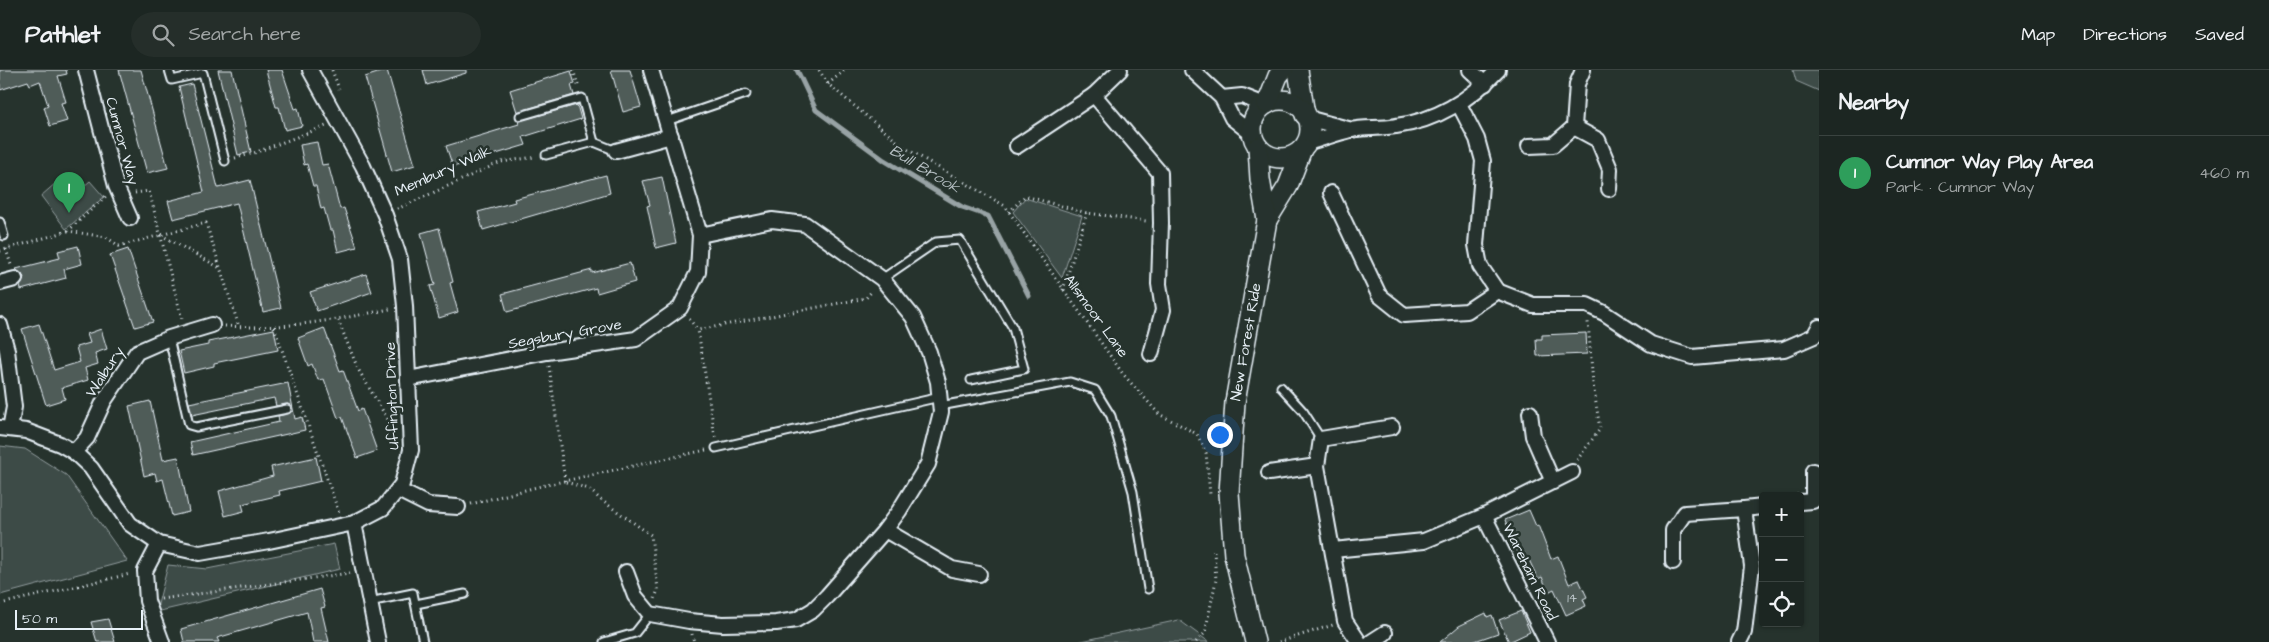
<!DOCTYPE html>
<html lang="en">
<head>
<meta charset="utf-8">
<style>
  body { margin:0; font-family:"Architects Daughter",sans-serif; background:#252e2a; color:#f1f3f6 }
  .controls { position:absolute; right:15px; bottom:15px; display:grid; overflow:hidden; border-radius:5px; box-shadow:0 1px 4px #0004 }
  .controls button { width:45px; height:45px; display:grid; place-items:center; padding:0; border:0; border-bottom:1px solid #3a4340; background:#1c2622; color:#f1f3f6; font:25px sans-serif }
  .scale { position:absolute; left:15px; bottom:12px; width:128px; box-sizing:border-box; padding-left:5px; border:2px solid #e8f1f8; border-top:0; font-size:14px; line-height:18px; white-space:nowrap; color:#e8f1f8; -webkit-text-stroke:4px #26332d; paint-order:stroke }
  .you { position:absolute; left:1219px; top:364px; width:18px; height:18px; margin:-12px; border:4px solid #fff; border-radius:50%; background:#1a73e8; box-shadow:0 0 0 8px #1a73e833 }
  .badge { display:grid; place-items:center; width:32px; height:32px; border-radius:50%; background:#bca0f2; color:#fff; font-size:16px; font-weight:700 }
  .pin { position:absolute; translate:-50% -41px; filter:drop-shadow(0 1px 2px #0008) }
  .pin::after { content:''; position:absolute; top:26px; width:18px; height:15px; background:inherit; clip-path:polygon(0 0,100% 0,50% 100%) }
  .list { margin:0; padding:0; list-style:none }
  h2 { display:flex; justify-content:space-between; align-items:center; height:65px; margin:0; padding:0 20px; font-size:21px }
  h2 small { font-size:16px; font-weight:400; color:#a0a5a5 }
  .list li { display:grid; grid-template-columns:32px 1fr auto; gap:15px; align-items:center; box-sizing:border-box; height:75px; padding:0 20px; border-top:1px solid #3a4340 }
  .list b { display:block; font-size:19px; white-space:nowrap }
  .list p { margin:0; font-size:16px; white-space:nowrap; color:#a0a5a5 }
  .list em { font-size:16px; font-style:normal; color:#a0a5a5 }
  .icon { flex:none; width:28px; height:28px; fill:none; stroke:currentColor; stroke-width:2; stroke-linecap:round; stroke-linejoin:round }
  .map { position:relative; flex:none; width:1819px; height:572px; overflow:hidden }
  header { display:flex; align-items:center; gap:30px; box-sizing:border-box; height:70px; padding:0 25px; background:#1c2622; border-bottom:1px solid #3a4340 }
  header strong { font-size:24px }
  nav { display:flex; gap:28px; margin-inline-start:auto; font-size:18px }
  .search { width:350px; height:45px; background:#252e2a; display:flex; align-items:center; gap:12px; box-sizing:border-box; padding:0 18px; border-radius:28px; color:#a0a5a5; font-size:19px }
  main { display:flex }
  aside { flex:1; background:#1c2622 }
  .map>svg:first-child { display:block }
</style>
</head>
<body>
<header>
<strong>Pathlet</strong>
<div class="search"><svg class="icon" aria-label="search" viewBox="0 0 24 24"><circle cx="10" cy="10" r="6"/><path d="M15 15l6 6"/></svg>Search here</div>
<nav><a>Map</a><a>Directions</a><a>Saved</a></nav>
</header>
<main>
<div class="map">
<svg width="1819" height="572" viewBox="0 0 1819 572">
  <rect width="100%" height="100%" fill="#26332d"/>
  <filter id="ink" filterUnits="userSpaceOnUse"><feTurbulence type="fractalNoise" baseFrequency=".02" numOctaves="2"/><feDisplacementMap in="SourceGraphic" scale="10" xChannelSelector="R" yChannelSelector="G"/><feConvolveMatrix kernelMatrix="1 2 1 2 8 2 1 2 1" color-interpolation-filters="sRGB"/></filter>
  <g filter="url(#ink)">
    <g fill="#3e4b47" stroke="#939ea0">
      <path d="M1793 0H1819V21L1796 11Z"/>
      <path d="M90 111 104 127 66 159 41 126 57 112 70 128Z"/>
      <path d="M1025 128 1082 146 1062 208 1013 142Z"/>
      <path d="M0 376 25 379 66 405 127 491 0 525Z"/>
      <path d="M334 474 340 499 156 542 168 495 207 499Z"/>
      <path d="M1179 550 1209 572H1077Z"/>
    </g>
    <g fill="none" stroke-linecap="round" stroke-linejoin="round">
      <path stroke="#98a3a5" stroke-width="5" d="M797 0 816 40 884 90 962 137 988 146 1029 226"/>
    </g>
    <g fill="#505c59" stroke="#e8f1f8">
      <path d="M0 0H66L67 4 58 6 66 32 61 33 67 51 50 56 44 37 48 35 40 11 30 15 28 11 0 20Z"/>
      <path d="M119 0H141L168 98 147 103Z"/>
      <path d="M218 0H232L251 82 238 85Z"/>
      <path d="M266 0H282L295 39 298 38 302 56 285 60 279 37H276Z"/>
      <path d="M387 0 415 95 392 102 365 7Z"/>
      <path d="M423 0H466V3L427 15Z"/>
      <path d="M611 0H630L641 37 623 42Z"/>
      <path d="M571 1 575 14 571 15 574 25 517 42 510 20Z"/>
      <path d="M192 14 218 118 250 110 281 238 263 242 237 133 173 149 168 131 204 122 179 17Z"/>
      <path d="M577 35 581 49 523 67 526 75 453 97 446 76 519 54 518 51Z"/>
      <path d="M317 72 322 95 328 94 340 139 344 138 357 177 338 182 333 160H330L324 138 321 139 316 116H313L307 94 304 95 300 75Z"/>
      <path d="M606 105 610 123 483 160 478 142 515 132 514 129Z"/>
      <path d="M662 107 676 173 656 178 647 136 650 135 643 111Z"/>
      <path d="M439 158 453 212 450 213 458 242 439 248 430 216 435 215 421 163Z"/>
      <path d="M78 176 82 194 64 199 66 208 21 220 20 216 24 207 16 199 60 188 58 181Z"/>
      <path d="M128 179 153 252 135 257 110 185Z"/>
      <path d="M630 193 635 212 597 223 596 218 507 242 502 224 592 200V203Z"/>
      <path d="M366 204 372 222 317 241 310 222Z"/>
      <path d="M39 254 54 300 80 292 76 277 90 273 87 264 101 259 107 279 95 283 98 294 85 298 88 310 62 318 65 329 46 335 22 259Z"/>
      <path d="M324 258 340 301 343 300 358 341 362 339 377 381 357 388 342 347 338 348 324 309 318 310 312 294 308 296 298 268Z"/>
      <path d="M274 259 278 280 214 293V296L184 303 179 281 208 275V272Z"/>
      <path d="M1586 263 1587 284 1537 286 1536 269H1542V265Z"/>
      <path d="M288 313 295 349 302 347 305 360 193 385 190 372 279 352 278 346 290 343 292 338 288 334 276 336 274 328 192 345 189 333Z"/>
      <path d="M150 331 163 390 178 387 189 442 172 446 163 409 157 411 155 403 144 406 129 336Z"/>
      <path d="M316 387 321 411 279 421 280 425 242 434 244 441 225 446 219 421 273 406 271 397Z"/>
      <path d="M1529 440 1536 456 1538 455 1551 489 1558 486 1569 514 1579 510 1587 527 1583 529 1586 536 1566 545 1554 519 1548 522 1542 507 1538 509 1529 490 1522 493 1505 450Z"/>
      <path d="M320 519 325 537 321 538 329 572H313L307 542 217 568 219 572H184L181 559Z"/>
      <path d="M1521 541 1530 562 1509 572 1499 550Z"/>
      <path d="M1486 543 1487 547 1492 545 1498 563 1472 572H1440L1459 556Z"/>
      <path d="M108 549 115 572H97L91 552Z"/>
    </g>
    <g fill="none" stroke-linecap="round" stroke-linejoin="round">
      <g stroke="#e8f1f8" stroke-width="11">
        <g id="service">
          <path d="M169 0 172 10 203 3 225 91"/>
          <path d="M520 46 582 28 594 72 546 85"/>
          <path d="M667 51 746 24"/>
          <path d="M594 72 616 81"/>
          <path d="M0 152 4 166"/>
          <path d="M882 209 936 172 960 170 1013 258 1024 299 971 310"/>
          <path d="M169 268 189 355 196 357 287 339"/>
          <path d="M1281 317 1303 341 1321 369"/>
          <path d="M940 336 1070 312 1095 320 1111 346 1133 422 1148 519"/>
          <path d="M716 378 940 327"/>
          <path d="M369 532 413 523 423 572"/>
          <path d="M416 534 465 524"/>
          <path d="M604 572 635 563 650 544"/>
        </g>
      </g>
      <g stroke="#e8f1f8" stroke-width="18">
        <g id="minor">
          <path d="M86 0 116 116 130 148"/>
          <path d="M1120 0 1094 25 1160 103 1161 153 1159 214 1163 240 1151 284"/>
          <path d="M1192 0 1222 28 1232 48 1252 64"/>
          <path d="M1470 0 1485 14"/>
          <path d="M1222 28 1242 26 1265 35"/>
          <path d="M1459 34 1477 69 1483 91 1476 175 1480 196 1497 221 1533 235H1587L1604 243 1651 274 1692 287 1784 279 1814 266 1819 257"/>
          <path d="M1307 48 1352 60"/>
          <path d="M1574 57 1598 70 1610 99 1609 119"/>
          <path d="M1306 73C1321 69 1335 64 1350 60 1365 57 1381 59 1396 56 1436 51 1471 29 1498 0"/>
          <path d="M1017 76 1094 25"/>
          <path d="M1529 76 1553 75 1574 57 1577 14 1583 0"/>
          <path d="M616 81 671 66"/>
          <path d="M1331 123 1379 225 1404 245 1467 241 1497 221"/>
          <path d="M0 213 15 209"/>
          <path d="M0 255 7 280 14 337 10 359"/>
          <path d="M408 309 547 282 636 269 680 238 698 202 700 165 651 0"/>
          <path d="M1530 343 1533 366 1553 412"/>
          <path d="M0 358 26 361 60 374 74 382 91 398 130 454 159 474 200 483 269 471 354 453 383 438 402 414 411 380 405 236 400 189 385 145 363 96 310 0"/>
          <path d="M74 382 87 368 104 331 137 282 169 268 212 255"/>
          <path d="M1269 403 1317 396"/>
          <path d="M398 420 428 435 458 437"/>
          <path d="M1800 432 1813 431V401"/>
          <path d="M1744 439 1763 437"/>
          <path d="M1484 446 1547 572"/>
          <path d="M354 453 378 572"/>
          <path d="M885 460 952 499 979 504"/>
          <path d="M159 474 145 501 147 531 162 572"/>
          <path d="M1333 480 1424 471 1484 446 1572 402"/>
          <path d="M1673 492V460L1685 443 1744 439 1752 496 1744 562 1739 572"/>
          <path d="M626 502 635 526 650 544 689 551 723 554 776 553 796 550 813 540 827 526 885 460 899 441 928 394 941 342 938 312 929 282 913 247 882 209 805 154 772 150 700 165"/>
          <path d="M1359 572 1345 551 1317 396 1321 369 1392 357"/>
          <path d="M1371 572 1385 563"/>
        </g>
      </g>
      <g stroke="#e8f1f8" stroke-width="22">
        <g id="secondary">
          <path d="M1298 0 1305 45"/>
          <circle cx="1281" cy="59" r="29"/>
          <path d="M1267 34 1278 6 1283 0"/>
          <path d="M1267 150 1288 116 1302 79"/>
          <path d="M1255 572 1234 485 1229 423 1235 332 1267 150 1260 109 1258 77"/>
        </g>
      </g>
      <g stroke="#e8f1f8" stroke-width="3" stroke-dasharray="1 4" stroke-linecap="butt">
        <path d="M332 0 339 19"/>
        <path d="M573 0 579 18"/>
        <path d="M819 0 828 14 905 78 1005 136 1123 304 1159 344 1197 364 1206 383 1210 424"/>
        <path d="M828 14 845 0"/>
        <path d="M235 88 254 83 326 56"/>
        <path d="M135 123 149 121 182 249"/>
        <path d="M397 139 501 92 535 87"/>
        <path d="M1009 142 1025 126 1087 143 1146 151"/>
        <path d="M68 161 106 126"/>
        <path d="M161 165 222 199"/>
        <path d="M6 179 11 195"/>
        <path d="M0 181 68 161 106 167 119 176 206 153 239 257"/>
        <path d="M1063 220 1087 143"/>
        <path d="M689 249 698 260"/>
        <path d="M338 250 358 299 394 360"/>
        <path d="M225 256C281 260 336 250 390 239"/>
        <path d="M274 257 339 443"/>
        <path d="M549 296 565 411"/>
        <path d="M715 367 698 260 866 228 872 221"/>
        <path d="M1577 390 1600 359 1593 314 1588 252"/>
        <path d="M566 412 589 419 601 430 651 465 658 519 655 529"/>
        <path d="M471 434 537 417 706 380"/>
        <path d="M161 529 350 503"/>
        <path d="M0 534 130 504"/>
        <path d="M692 564 694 572"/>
        <path d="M1196 572 1205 563 1216 510 1214 481"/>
        <path d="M1279 572 1333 555"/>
      </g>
      <use href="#service" stroke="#26332d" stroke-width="7"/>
      <use href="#minor" stroke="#26332d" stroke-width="14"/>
      <use href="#secondary" stroke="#26332d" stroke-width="19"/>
    </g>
  </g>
  <g text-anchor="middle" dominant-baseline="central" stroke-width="5" stroke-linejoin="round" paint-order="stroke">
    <g font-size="12" fill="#c2ccd0">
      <text x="1572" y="528">14</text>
    </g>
    <g font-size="15" fill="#e8f1f8" stroke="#26332d">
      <text transform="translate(122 71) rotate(75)">Cumnor Way</text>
      <text transform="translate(443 101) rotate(-24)">Membury Walk</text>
      <text transform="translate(1096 246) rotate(54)">Allsmoor Lane</text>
      <text transform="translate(565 264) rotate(-10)">Segsbury Grove</text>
      <text transform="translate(1246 272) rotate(-80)">New Forest Ride</text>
      <text transform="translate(105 302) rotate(-57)">Walbury</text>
      <text transform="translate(392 326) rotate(-92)">Uffington Drive</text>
      <text transform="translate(1530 502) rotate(64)">Wareham Road</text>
    </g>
    <g font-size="16" font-style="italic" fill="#b3bdc0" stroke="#26332d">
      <text transform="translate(925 99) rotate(31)">Bull Brook</text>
    </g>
  </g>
</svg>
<div class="controls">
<button>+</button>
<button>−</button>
<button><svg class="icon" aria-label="locate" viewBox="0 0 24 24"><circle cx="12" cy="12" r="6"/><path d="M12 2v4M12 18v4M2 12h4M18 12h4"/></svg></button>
</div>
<div class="scale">50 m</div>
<div class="you"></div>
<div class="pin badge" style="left:69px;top:143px;background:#2e9e5b">1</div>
</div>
<aside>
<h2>Nearby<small></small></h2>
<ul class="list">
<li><span class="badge" style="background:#2e9e5b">1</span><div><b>Cumnor Way Play Area</b><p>Park · Cumnor Way</p></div><em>460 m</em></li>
</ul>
</aside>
</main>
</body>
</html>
